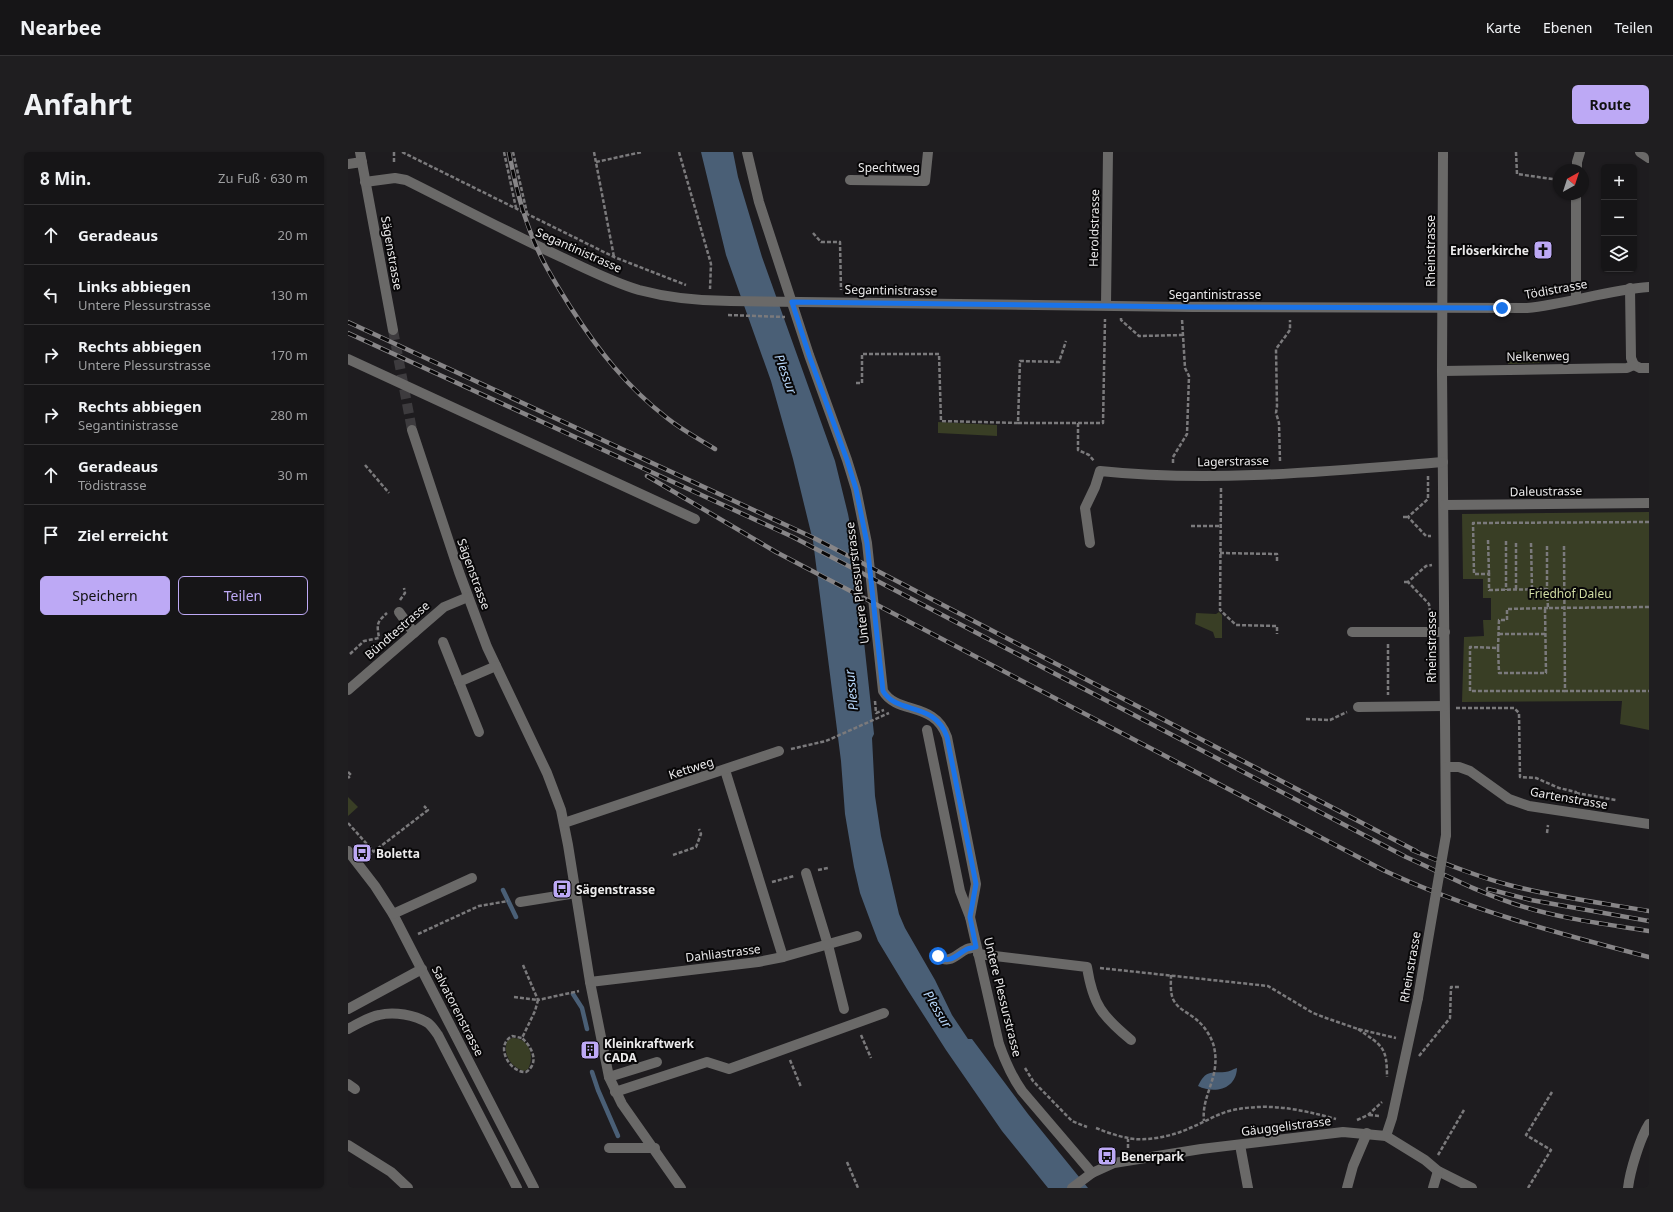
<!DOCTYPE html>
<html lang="de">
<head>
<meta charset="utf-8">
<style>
  body { margin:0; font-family:"Noto Sans",sans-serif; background:#1f1e20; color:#f1f3f6 }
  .controls { position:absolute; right:12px; top:12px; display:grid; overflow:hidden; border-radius:6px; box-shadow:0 1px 3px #0004 }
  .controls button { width:36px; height:36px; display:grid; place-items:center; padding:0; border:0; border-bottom:1px solid #353436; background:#161517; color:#f1f3f6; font:20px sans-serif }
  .compass { position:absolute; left:1205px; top:12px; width:36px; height:36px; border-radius:50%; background:#161517; box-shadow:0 1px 3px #0004; rotate:39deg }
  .stop { position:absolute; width:12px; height:12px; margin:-9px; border:3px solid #1a73e8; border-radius:50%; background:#fff }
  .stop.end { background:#1a73e8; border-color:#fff; box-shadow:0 1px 4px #0008 }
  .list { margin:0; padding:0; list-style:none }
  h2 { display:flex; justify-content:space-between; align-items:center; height:52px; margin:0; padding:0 16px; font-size:17px }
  h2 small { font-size:13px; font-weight:400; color:#9e9fa1 }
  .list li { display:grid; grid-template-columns:26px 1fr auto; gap:12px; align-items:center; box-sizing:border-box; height:60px; padding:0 16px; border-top:1px solid #353436 }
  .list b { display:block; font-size:15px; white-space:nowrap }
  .list p { margin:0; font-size:13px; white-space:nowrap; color:#9e9fa1 }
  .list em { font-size:13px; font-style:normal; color:#9e9fa1 }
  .actions { display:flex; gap:8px; padding:12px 16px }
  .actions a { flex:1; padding:9px 0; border:1px solid #bda9f5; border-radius:6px; text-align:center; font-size:14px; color:#bda9f5 }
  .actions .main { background:#bda9f5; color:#111 }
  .icon { flex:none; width:22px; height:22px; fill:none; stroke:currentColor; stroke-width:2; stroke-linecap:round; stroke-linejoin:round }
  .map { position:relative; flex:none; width:1301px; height:1036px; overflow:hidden; border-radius:6px }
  header { display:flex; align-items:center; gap:24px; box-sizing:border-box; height:56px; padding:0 20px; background:#161517; border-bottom:1px solid #353436 }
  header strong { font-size:19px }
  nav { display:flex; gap:22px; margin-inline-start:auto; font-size:14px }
  .intro { display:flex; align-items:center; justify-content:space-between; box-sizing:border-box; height:96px; padding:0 24px }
  h1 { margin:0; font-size:28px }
  .button { padding:10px 18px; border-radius:6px; background:#bda9f5; color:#111; font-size:14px; font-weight:700 }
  main { display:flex; gap:24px; padding:0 24px }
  aside { flex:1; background:#161517; border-radius:6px; box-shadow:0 1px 3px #0004 }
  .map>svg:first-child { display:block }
</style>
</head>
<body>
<header>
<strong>Nearbee</strong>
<nav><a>Karte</a><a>Ebenen</a><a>Teilen</a></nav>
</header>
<div class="intro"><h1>Anfahrt</h1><a class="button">Route</a></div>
<main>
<aside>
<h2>8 Min.<small>Zu Fuß · 630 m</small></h2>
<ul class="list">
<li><svg class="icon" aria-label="ahead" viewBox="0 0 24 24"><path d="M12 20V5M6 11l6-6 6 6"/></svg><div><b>Geradeaus</b></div><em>20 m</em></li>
<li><svg class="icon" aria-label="left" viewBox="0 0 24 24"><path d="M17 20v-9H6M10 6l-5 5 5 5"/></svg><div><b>Links abbiegen</b><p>Untere Plessurstrasse</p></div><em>130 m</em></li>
<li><svg class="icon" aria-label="right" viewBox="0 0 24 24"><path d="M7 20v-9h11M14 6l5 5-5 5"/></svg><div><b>Rechts abbiegen</b><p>Untere Plessurstrasse</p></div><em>170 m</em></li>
<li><svg class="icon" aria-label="right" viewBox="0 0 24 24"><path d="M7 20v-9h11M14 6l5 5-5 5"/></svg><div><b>Rechts abbiegen</b><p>Segantinistrasse</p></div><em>280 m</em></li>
<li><svg class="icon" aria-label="ahead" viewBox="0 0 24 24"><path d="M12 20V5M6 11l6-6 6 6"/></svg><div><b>Geradeaus</b><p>Tödistrasse</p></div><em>30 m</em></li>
<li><svg class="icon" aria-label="arrive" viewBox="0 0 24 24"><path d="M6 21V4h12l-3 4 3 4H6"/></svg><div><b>Ziel erreicht</b></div></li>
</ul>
<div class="actions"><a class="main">Speichern</a><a>Teilen</a></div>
</aside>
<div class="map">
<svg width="1301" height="1036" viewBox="0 0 1301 1036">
  <rect width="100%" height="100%" fill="#1e1c1f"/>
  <g fill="#393e25">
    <path d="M1160 200H1193V211L1160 212Z"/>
    <path d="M590 270 649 273V284L590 281Z"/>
    <path d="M1301 360V578L1272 572 1274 549 1114 550 1116 485 1136 484 1135 468H1143V446H1135V427H1115L1114 362Z"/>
    <path d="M871 460 874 463V486H867L865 480 847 472 848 461 868 462Z"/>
    <path d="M0 645 10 655 0 664Z"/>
    <path d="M164 886C181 885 187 904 180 917L176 919C162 914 155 903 159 889Z"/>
  </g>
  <g fill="#4a5f76">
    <path d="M353 0H385L390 25 414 105 487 309 500 362 505 388 526 582 524 586 527 644 533 684 551 762 557 776 587 828 604 863 620 887H624L680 962 740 1036H700L654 979 598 898 559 837 530 789 522 768 512 741 506 715 497 662 493 609 465 389 445 307 423 229 378 103Z"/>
    <path d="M889 916C888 938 866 942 850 934 858 918 862 921 877 920 881 920 885 917 889 916Z"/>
  </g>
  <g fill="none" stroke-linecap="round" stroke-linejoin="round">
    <g stroke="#4a5f76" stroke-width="4.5">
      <path d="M155 738 168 765"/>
      <path d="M225 842 234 856 239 877"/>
      <path d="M244 920 250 938 270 984"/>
    </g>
    <path stroke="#3d3b3e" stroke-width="10" stroke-dasharray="10 5" stroke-linecap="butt" d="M45 178 64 278"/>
    <g stroke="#7b7a7c" stroke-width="2.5" stroke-dasharray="4 2" stroke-linecap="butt">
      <path d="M46 0V11"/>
      <path d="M54 0 266 105 338 133"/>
      <path d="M156 0 168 56"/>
      <path d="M165 0 179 61"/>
      <path d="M246 0 266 105"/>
      <path d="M331 0 363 112 362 137"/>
      <path d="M1168 0 1169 22 1211 28"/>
      <path d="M248 10 294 0"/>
      <path d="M465 81 473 90H492L493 138"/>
      <path d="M380 163 437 165"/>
      <path d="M773 166V168L791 184 835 183"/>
      <path d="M508 231H514V202H591L593 269 670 271 672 209 711 210 718 189"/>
      <path d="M670 271H755L757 167"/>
      <path d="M730 271V298L741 303 746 309"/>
      <path d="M932 309 931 271 928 261 929 254 928 197 942 178V168"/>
      <path d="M825 311V305L839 282 841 224 837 216 834 167"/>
      <path d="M17 313 41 341"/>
      <path d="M1080 324V347L1060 365 1078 384H1083"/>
      <path d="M873 336 872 458 888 473 929 474V482"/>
      <path d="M1055 365H1060"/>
      <path d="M1301 370 1125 371 1126 422H1141V438L1199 437 1200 456 1301 455"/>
      <path d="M843 374H872"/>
      <path d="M1140 388 1141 422"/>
      <path d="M1158 389V438"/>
      <path d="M1168 391V437"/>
      <path d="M1183 391 1184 437"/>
      <path d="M1199 394V437"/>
      <path d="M1216 394 1217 539H1301"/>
      <path d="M872 401 929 402V410"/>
      <path d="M1056 430H1060"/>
      <path d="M52 448 57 441 56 436"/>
      <path d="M1200 456 1159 457V468H1151L1150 496 1122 495V539H1217"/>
      <path d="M1082 460 1081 452 1060 430 1078 414 1084 413"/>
      <path d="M1151 482H1198"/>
      <path d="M1040 492V543"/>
      <path d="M1150 496 1151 521H1198L1197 456"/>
      <path d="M2 502 16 489 31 486C29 472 28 471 39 461"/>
      <path d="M527 549 528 561 536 558"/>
      <path d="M1108 556H1166L1171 561 1172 625 1188 626 1211 636 1228 640 1227 649"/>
      <path d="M958 567 982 568 999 560"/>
      <path d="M443 597 478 589 541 561"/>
      <path d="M0 620 3 623 0 626"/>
      <path d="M1228 641 1268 648"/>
      <path d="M0 671 26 700"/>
      <path d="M1199 681 1200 673"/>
      <path d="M325 703 348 695 353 682 351 677"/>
      <path d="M20 704 80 658 76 654"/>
      <path d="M470 718 480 716"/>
      <path d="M424 730 446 724"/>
      <path d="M70 782 131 754 160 749"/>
      <path d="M175 813 190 848 231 839"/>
      <path d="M752 816 920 834 965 861 978 866 1010 877 1048 886"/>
      <path d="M823 823C823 830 822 840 825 847 830 858 842 861 850 869 857 875 864 886 866 895 873 925 853 943 856 969"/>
      <path d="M166 845 190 848 187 859 174 886 164 884C146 894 162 921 178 920 192 911 184 895 174 886"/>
      <path d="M1010 877C1034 894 1039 894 1039 925"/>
      <path d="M513 883 523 906"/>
      <path d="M1071 904 1102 866 1103 835H1111"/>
      <path d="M442 908 453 935"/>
      <path d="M677 916 685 929 724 969 739 975"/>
      <path d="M1021 963 1032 964"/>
      <path d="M1009 968 1020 963 1034 950"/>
      <path d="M748 976C758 980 769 984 780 986 798 990 825 984 842 976 855 971 867 963 881 959 919 950 951 957 988 967"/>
      <path d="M780 996V987"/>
      <path d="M1090 1003 1116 958"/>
      <path d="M499 1010 510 1036"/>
      <path d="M1180 1036 1203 998 1178 983 1204 940"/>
    </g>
    <g stroke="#6a6968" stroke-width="10">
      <path d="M12 0 45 178"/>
      <path d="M399 0 411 50 461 203 499 308 508 337 519 391 535 539C549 563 587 549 599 585L628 732 622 765"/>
      <path d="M1095 0 1094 219 1098 683"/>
      <path d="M1292 0 1301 6"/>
      <path d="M0 12 14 10"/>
      <path d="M1229 18V10L1232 0"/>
      <path d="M502 28 577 29 580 0"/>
      <path d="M17 30 47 26 58 28C110 54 161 81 213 105 239 117 264 130 291 138 321 146 351 149 382 149L844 155 1179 156C1220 152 1259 138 1301 135"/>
      <path d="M1282 136 1283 206 1286 213 1292 216H1301"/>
      <path d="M1228 147V42"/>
      <path d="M758 153 760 0"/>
      <path d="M0 207 347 367"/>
      <path d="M1094 219 1279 216 1286 213"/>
      <path d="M64 278 111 420 139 495 199 621 213 658 220 693 242 830 261 925 274 952 333 1036"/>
      <path d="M1096 353 1301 351"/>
      <path d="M742 391 737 356 747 335 752 319C866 331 982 319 1095 310"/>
      <path d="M51 460 66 481"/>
      <path d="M1004 480H1097"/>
      <path d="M95 490 131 580"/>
      <path d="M111 530 148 514"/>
      <path d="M0 538 96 455 120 445"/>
      <path d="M1010 555 1096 554"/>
      <path d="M579 578 612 739 622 765 651 892C657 909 664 925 674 939L744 1021"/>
      <path d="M1098 615H1111L1122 619 1161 647 1181 654 1301 672"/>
      <path d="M377 618 435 805"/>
      <path d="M216 671 431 599"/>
      <path d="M0 699 27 734 45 762 186 1036"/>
      <path d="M458 721 480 793 496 857"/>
      <path d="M172 750 228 741"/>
      <path d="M45 762 124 726"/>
      <path d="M630 802 739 815C745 853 754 864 783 888"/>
      <path d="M590 804C602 813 608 802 619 797 622 796 625 796 628 795"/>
      <path d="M242 830 410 810 435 805 509 784"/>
      <path d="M0 857 74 817"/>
      <path d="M0 877C10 872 20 865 31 863 46 859 67 863 80 871 84 874 87 879 90 883L169 1036"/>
      <path d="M261 925 309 910"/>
      <path d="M0 932 7 937"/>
      <path d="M267 940 359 910 381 917 536 861"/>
      <path d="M1038 984 1044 966 1070 846"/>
      <path d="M0 993 43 1020 60 1036"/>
      <path d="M892 993 900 1036"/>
      <path d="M261 996H307"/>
      <path d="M724 1036 744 1021 766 1011 853 997 995 980 1038 984 1077 1008 1090 1019 1124 1036"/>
      <path d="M999 1036 1005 1014 1019 981"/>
      <path d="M1085 1036 1090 1019"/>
      <path d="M1280 1036C1282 1019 1292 986 1301 972"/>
    </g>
    <g stroke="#878587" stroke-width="4.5">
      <g id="rail">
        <path d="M161 0C166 27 172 53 182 79 192 107 208 132 223 156 250 198 279 235 319 266 334 278 351 287 367 297"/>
        <path d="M0 170 466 386 1068 699"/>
        <path d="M0 181 445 385 1058 705C1096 722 1133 742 1173 754 1214 767 1258 772 1301 779"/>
        <path d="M299 324 428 400 1035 718C1118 757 1212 782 1301 805"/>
        <path d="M1064 698C1095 711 1127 724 1161 733 1207 745 1254 751 1301 759"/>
        <path d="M1140 737 1183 748 1301 769"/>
      </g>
    </g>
    <use href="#rail" stroke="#080708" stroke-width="3" stroke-dasharray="9" stroke-linecap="butt"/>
    <path stroke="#6a6968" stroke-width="10" d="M1070 846 1098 683"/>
  </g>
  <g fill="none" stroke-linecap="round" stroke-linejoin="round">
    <path stroke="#1a73e8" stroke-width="5" d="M590 804C602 813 609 802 619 797 622 796 625 796 628 795L622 765 628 732 599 585C587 549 549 563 535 539L519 391 508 337 499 308 461 203 444 150 844 155 1154 156"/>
  </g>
  <defs>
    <g id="church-square" transform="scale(1)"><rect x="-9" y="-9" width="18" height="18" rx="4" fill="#bda9f5" stroke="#080708"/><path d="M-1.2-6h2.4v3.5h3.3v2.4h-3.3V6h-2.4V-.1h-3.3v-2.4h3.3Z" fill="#111"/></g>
    <g id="bus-square" transform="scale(1)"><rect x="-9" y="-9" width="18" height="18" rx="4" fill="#bda9f5" stroke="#080708"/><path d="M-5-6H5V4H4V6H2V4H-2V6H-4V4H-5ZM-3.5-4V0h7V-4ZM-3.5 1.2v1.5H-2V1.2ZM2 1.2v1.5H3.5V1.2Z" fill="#111"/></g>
    <g id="building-square" transform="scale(1)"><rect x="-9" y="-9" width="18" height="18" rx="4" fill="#bda9f5" stroke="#080708"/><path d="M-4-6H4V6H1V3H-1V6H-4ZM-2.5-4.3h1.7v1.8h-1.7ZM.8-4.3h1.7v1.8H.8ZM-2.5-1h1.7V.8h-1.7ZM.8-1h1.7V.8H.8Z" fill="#111"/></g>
  </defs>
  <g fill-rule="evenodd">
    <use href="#church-square" x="1195" y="98"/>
    <use href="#bus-square" x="14" y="701"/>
    <use href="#bus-square" x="214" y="737"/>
    <use href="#building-square" x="242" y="898"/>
    <use href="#bus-square" x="759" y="1004"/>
  </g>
  <g text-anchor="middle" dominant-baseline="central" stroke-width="4" stroke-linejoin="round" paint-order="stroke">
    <g font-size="12" fill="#ebeaeb" stroke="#080708">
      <text x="541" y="15">Spechtweg</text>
      <text transform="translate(746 76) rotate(-89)">Heroldstrasse</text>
      <text transform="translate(231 98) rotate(24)">Segantinistrasse</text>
      <text transform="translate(1082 99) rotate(-90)">Rheinstrasse</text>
      <text transform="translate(44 101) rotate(80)">Sägenstrasse</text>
      <text transform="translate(1208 137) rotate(-10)">Tödistrasse</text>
      <text transform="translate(543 138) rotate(1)">Segantinistrasse</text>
      <text x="867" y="142">Segantinistrasse</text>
      <text transform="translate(1190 204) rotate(-1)">Nelkenweg</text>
      <text transform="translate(885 309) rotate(-1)">Lagerstrasse</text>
      <text transform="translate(1198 339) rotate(-1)">Daleustrasse</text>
      <text transform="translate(126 422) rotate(70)">Sägenstrasse</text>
      <text transform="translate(509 431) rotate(-97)">Untere Plessurstrasse</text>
      <text transform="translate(49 478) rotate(-41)">Bündtestrasse</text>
      <text transform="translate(1083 495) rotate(-90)">Rheinstrasse</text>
      <text transform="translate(343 616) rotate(-18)">Kettweg</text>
      <text transform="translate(1221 646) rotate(10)">Gartenstrasse</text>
      <text transform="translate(375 801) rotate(-7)">Dahliastrasse</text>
      <text transform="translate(1062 815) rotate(-80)">Rheinstrasse</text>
      <text transform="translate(655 845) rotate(76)">Untere Plessurstrasse</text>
      <text transform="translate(110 859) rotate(63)">Salvatorenstrasse</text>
      <text transform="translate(938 974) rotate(-7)">Gäuggelistrasse</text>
    </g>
    <g font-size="12" font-weight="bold" fill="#ebeaeb" stroke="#080708" text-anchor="start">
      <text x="1181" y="98" text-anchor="end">Erlöserkirche</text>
      <text x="28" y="701">Boletta</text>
      <text x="228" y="737">Sägenstrasse</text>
      <text x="256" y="891">Kleinkraftwerk<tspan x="256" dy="14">CADA</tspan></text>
      <text x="773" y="1004">Benerpark</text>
    </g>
    <g font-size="12" fill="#d0dba3" stroke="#080708">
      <text x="1222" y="441">Friedhof Daleu</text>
    </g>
    <g font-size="13" font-style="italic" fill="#b6d6f9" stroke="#080708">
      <text transform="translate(438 222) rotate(70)">Plessur</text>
      <text transform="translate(503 538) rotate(-96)">Plessur</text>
      <text transform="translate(590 857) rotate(59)">Plessur</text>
    </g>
  </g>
</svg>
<div class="controls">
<button>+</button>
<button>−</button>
<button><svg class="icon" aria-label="layers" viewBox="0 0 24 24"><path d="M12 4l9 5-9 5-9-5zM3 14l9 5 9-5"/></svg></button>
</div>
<svg class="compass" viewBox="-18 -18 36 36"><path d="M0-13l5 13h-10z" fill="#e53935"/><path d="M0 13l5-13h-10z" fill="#9e9fa1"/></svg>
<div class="stop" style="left:590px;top:804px"></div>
<div class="stop end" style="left:1154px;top:156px"></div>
</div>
</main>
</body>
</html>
